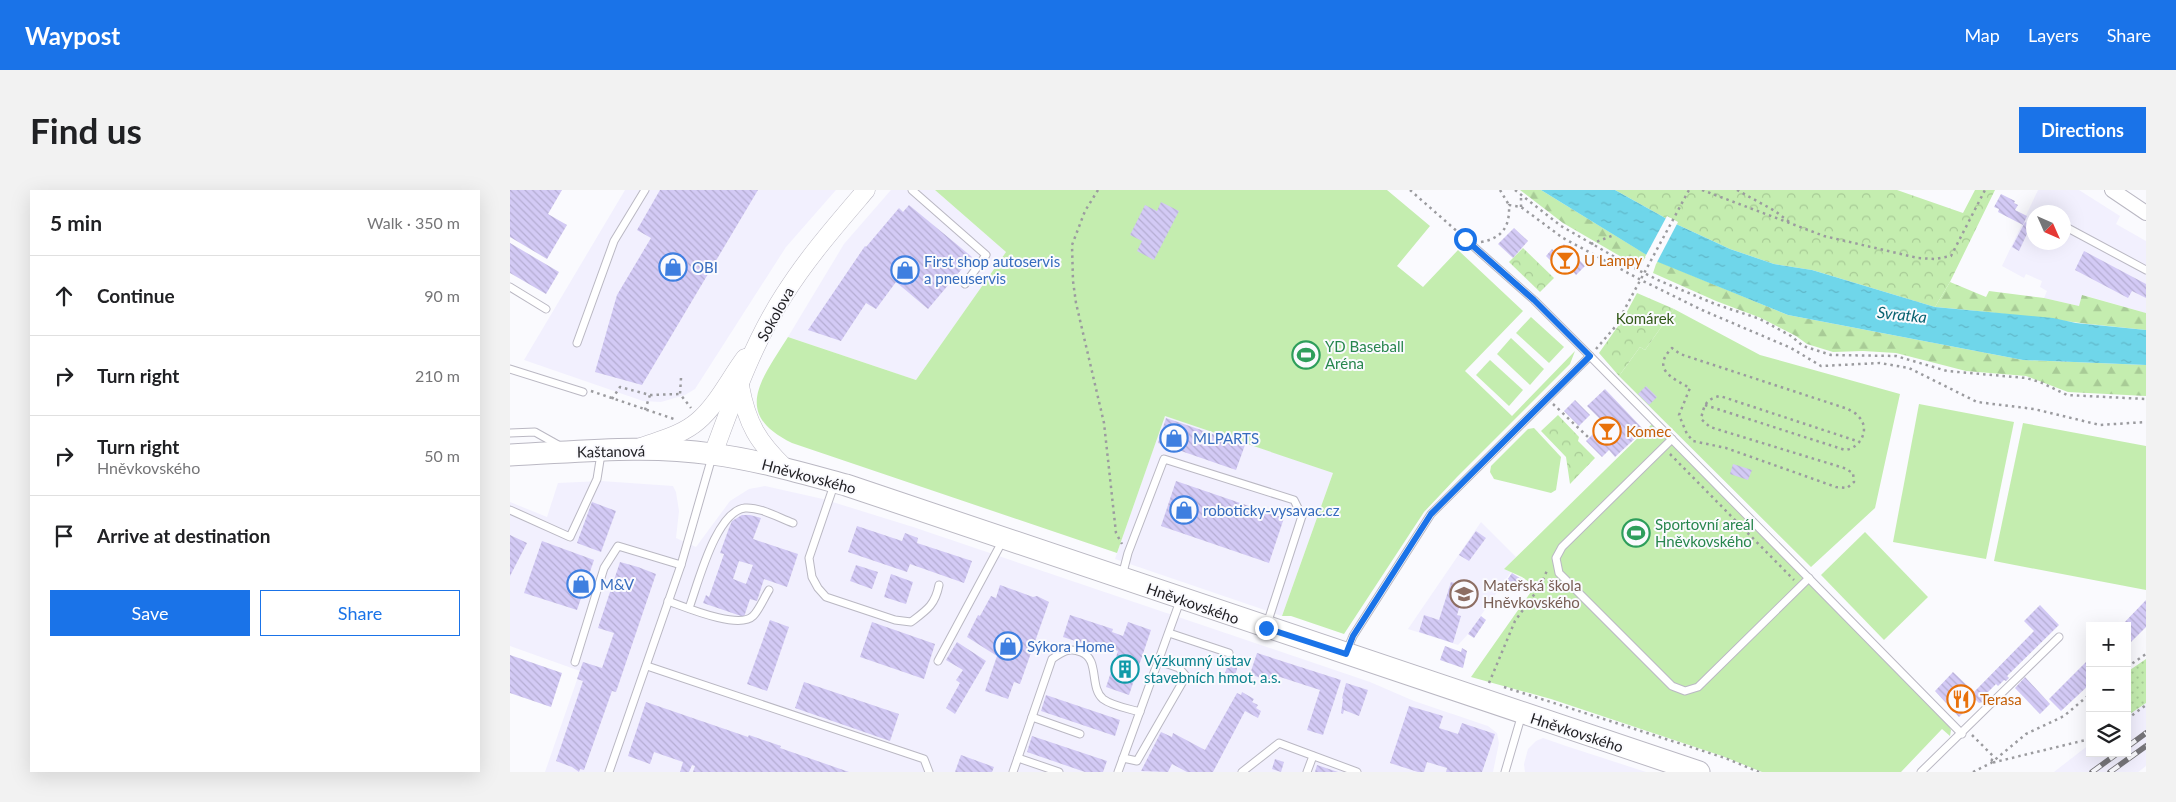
<!DOCTYPE html>
<html lang="en">
<head>
<meta charset="utf-8">
<style>
  body { margin:0; font-family:Lato,sans-serif; background:#f2f2f2; color:#202124 }
  .controls { position:absolute; right:15px; bottom:15px; display:grid; overflow:hidden; border-radius:0px; box-shadow:0 5px 20px #0002 }
  .controls button { width:45px; height:45px; display:grid; place-items:center; padding:0; border:0; border-bottom:1px solid #e0e0e0; background:#fff; color:#202124; font:25px sans-serif }
  .compass { position:absolute; left:1516px; top:15px; width:45px; height:45px; border-radius:50%; background:#fff; box-shadow:0 5px 20px #0002; rotate:135deg }
  .stop { position:absolute; width:15px; height:15px; margin:-11px; border:4px solid #1a73e8; border-radius:50%; background:#fff }
  .stop.end { background:#1a73e8; border-color:#fff; box-shadow:0 1px 5px #0008 }
  .list { margin:0; padding:0; list-style:none }
  h2 { display:flex; justify-content:space-between; align-items:center; height:65px; margin:0; padding:0 20px; font-size:21px }
  h2 small { font-size:16px; font-weight:400; color:#757577 }
  .list li { display:grid; grid-template-columns:32px 1fr auto; gap:15px; align-items:center; box-sizing:border-box; height:80px; padding:0 20px; border-top:1px solid #e0e0e0 }
  .list b { display:block; font-size:19px; white-space:nowrap }
  .list p { margin:0; font-size:16px; white-space:nowrap; color:#757577 }
  .list em { font-size:16px; font-style:normal; color:#757577 }
  .actions { display:flex; gap:10px; padding:15px 20px }
  .actions a { flex:1; padding:11px 0; border:1px solid #1a73e8; border-radius:0px; text-align:center; font-size:18px; color:#1a73e8 }
  .actions .main { background:#1a73e8; color:#fff }
  .icon { flex:none; width:28px; height:28px; fill:none; stroke:currentColor; stroke-width:2; stroke-linecap:round; stroke-linejoin:round }
  .map { position:relative; flex:none; width:1636px; height:582px; overflow:hidden; border-radius:0px }
  header { display:flex; align-items:center; gap:30px; box-sizing:border-box; height:70px; padding:0 25px; background:#1a73e8; color:#fff }
  header strong { font-size:24px }
  nav { display:flex; gap:28px; margin-inline-start:auto; font-size:18px }
  .intro { display:flex; align-items:center; justify-content:space-between; box-sizing:border-box; height:120px; padding:0 30px }
  h1 { margin:0; font-size:35px }
  .button { padding:12px 22px; border-radius:0px; background:#1a73e8; color:#fff; font-size:18px; font-weight:700 }
  main { display:flex; gap:30px; padding:0 30px }
  aside { flex:1; background:#fff; border-radius:0px; box-shadow:0 5px 20px #0002 }
  .map>svg:first-child { display:block }
</style>
</head>
<body>
<header>
<strong>Waypost</strong>
<nav><a>Map</a><a>Layers</a><a>Share</a></nav>
</header>
<div class="intro"><h1>Find us</h1><a class="button">Directions</a></div>
<main>
<aside>
<h2>5 min<small>Walk · 350 m</small></h2>
<ul class="list">
<li><svg class="icon" aria-label="ahead" viewBox="0 0 24 24"><path d="M12 20V5M6 11l6-6 6 6"/></svg><div><b>Continue</b></div><em>90 m</em></li>
<li><svg class="icon" aria-label="right" viewBox="0 0 24 24"><path d="M7 20v-9h11M14 6l5 5-5 5"/></svg><div><b>Turn right</b></div><em>210 m</em></li>
<li><svg class="icon" aria-label="right" viewBox="0 0 24 24"><path d="M7 20v-9h11M14 6l5 5-5 5"/></svg><div><b>Turn right</b><p>Hněvkovského</p></div><em>50 m</em></li>
<li><svg class="icon" aria-label="arrive" viewBox="0 0 24 24"><path d="M6 21V4h12l-3 4 3 4H6"/></svg><div><b>Arrive at destination</b></div></li>
</ul>
<div class="actions"><a class="main">Save</a><a>Share</a></div>
</aside>
<div class="map">
<svg width="1636" height="582" viewBox="0 0 1636 582">
  <defs>
    <pattern id="forest-firs" width="22" height="20" patternUnits="userSpaceOnUse" patternTransform="scale(1.25)"><rect width="22" height="20" fill="#c4edaf"/><path d="M5 1l3.5 6h-7zM16 11l3.5 6h-7z" fill="#a8cb96"/></pattern>
    <pattern id="park-crowns" width="20" height="18" patternUnits="userSpaceOnUse" patternTransform="scale(1.25)"><rect width="20" height="18" fill="#c4edaf"/><path d="M2 6a3 3 0 1 1 6 0M12 15a3 3 0 1 1 6 0" fill="none" stroke="#a8cb96"/></pattern>
    <pattern id="garden-dots" width="8" height="8" patternUnits="userSpaceOnUse" patternTransform="scale(1.25)"><rect width="8" height="8" fill="#c4edaf"/><path d="M2 2h.1M6 6h.1" fill="none" stroke="#a8cb96" stroke-width="1.8" stroke-linecap="round"/></pattern>
    <pattern id="water-ripples" width="26" height="14" patternUnits="userSpaceOnUse" patternTransform="scale(1.25)"><rect width="26" height="14" fill="#6fd6ea"/><path d="M2 4q2-2 4 0t4 0M15 11q2-2 4 0t4 0" fill="none" stroke="#60b7c9"/></pattern>
    <pattern id="building-back-hatch" width="6" height="6" patternUnits="userSpaceOnUse" patternTransform="scale(1.25)"><rect width="6" height="6" fill="#d3caf5"/><path d="M-1 5l2 2M0 0l6 6M5-1l2 2" fill="none" stroke="#b5add2"/></pattern>
  </defs>
  <rect width="100%" height="100%" fill="#fafafe"/>
  <g fill="#f2f0fe" fill-rule="evenodd">
    <path d="M115 0H326L276 57 185 199 175 205 151 212 133 211 14 170Z"/>
    <path d="M381 0H425L496 62 406 190 278 147 334 54Z"/>
    <path d="M1528 0H1569L1610 26 1606 34 1636 51V123L1573 105 1569 116 1534 108 1537 101 1530 97 1532 91 1516 84 1514 88 1492 76ZM1524 22H1554V52H1524Z"/>
    <path d="M655 225 823 283 772 426 605 369Z"/>
    <path d="M91 291 163 296 166 302 169 321 166 348 186 357 220 311 239 299 255 296 313 309 403 337 860 492 904 511 978 536 987 543 989 553 983 582H35L70 481 0 456V312L37 327 48 293Z"/>
    <path d="M971 332 1006 367 994 379 1001 382 958 444 948 455 898 439Z"/>
    <path d="M1636 513V576L1628 582H1544L1580 554V563H1617V526Z"/>
    <path d="M1033 548 1056 556 1136 582H1015L1014 574 1018 559 1026 551Z"/>
  </g>
  <g fill="#c4edaf">
    <path d="M425 0H877L920 36 887 76 913 97 948 60 1013 121 955 181 1002 226 1065 161 1060 174 947 287 914 322 834 444 781 426H772L823 283 655 226 607 363 282 253C222 224 251 190 278 147L406 190 496 62Z"/>
    <path d="M1164 119 1250 165 1390 204 1365 318 1301 377 1109 186 1130 157 1135 160Z"/>
    <path d="M1021 127 1054 157 1039 173 1006 143Z"/>
    <path d="M1001 148 1034 179 1020 195 987 164Z"/>
    <path d="M980 170 1013 200 999 216 966 185Z"/>
    <path d="M1409 214 1504 232 1476 369 1383 352Z"/>
    <path d="M1513 233 1636 256V400L1484 371Z"/>
    <path d="M1142 234 1439 536 1441 540 1440 546 1432 539 1391 582H1252L1212 566 1041 509 961 487 1025 396 1012 387 994 379Z"/>
    <path d="M1024 238 1051 267 1046 300 1041 303 984 289 980 282 981 276 1018 239Z"/>
    <path d="M1355 342 1418 407 1374 450 1311 385Z"/>
  </g>
  <g fill="url(#forest-firs)">
    <path d="M1010 0H1031L1137 65 1133 71 1127 76 1053 33Z"/>
    <path d="M1147 71 1278 125 1513 170 1636 175V206L1558 202 1516 186 1456 181 1386 163 1353 161 1323 162 1297 154 1286 146 1251 128 1206 111 1143 83Z"/>
    <path d="M1440 92 1476 107 1479 101 1534 108 1569 116 1572 105 1636 123V140C1565 133 1495 123 1425 117Z"/>
  </g>
  <g fill="url(#park-crowns)">
    <path d="M1105 0H1387L1453 23 1465 0H1485L1440 92 1425 117 1302 80 1264 74 1220 59 1166 34Z"/>
    <path d="M1013 58 1044 88 1030 102 999 72Z"/>
    <path d="M1127 103 1164 119 1135 160 1130 157 1109 186 1089 163 1113 129Z"/>
    <path d="M1048 225 1069 247 1068 251 1085 268 1060 294 1056 267 1031 241Z"/>
  </g>
  <path fill="url(#garden-dots)" d="M1636 469V513L1617 526V482Z"/>
  <path fill="url(#water-ripples)" d="M1031 0H1105L1166 34 1220 59 1264 74 1302 80 1425 117 1543 128 1566 133 1636 140V175L1513 170 1278 125 1148 72Z"/>
  <path fill="#fafafe" d="M1157 26 1168 32 1146 74 1135 67Z"/>
  <g fill="url(#building-back-hatch)" fill-rule="evenodd">
    <path d="M0 0H52L38 24 57 35 37 69 0 47Z"/>
    <path d="M150 0H248L132 195 85 182 107 105 141 48 127 40Z"/>
    <path d="M1491 4 1505 11 1504 13 1508 15 1505 20 1517 26 1513 35 1488 22 1489 19 1484 17Z"/>
    <path d="M651 12 669 21 644 70 627 61 632 51 620 45 635 15 647 21Z"/>
    <path d="M399 15 462 67 418 119 386 92 366 119 356 113 331 151 298 140 355 56 356 57 389 18 393 22Z"/>
    <path d="M1515 32 1521 35 1509 61 1502 57Z"/>
    <path d="M1004 38 1018 51 1003 68 988 54Z"/>
    <path d="M0 53 49 82 36 104 0 83Z"/>
    <path d="M1054 54 1075 76 1066 85 1057 75 1051 81 1036 66 1042 59 1046 63Z"/>
    <path d="M1574 61 1636 94V108L1622 101 1618 108 1565 80Z"/>
    <path d="M1136 196 1147 207 1139 215 1128 204Z"/>
    <path d="M1095 199 1134 240 1105 267 1099 260 1092 267 1076 251 1094 233 1077 216Z"/>
    <path d="M1065 210 1080 225 1069 236 1054 221Z"/>
    <path d="M656 228 735 255 726 280 648 253Z"/>
    <path d="M1223 274 1242 280 1238 290 1220 284Z"/>
    <path d="M666 291 774 328 759 373 651 336Z"/>
    <path d="M82 312 106 321 91 362 67 353Z"/>
    <path d="M232 325H240L251 328 243 349 288 364 277 397 254 389 247 411 240 409 234 427 193 413 196 405 199 407 214 364 210 363 219 338 222 331ZM229 371 243 375 236 394 223 389Z"/>
    <path d="M347 336 392 351 395 343 408 348 407 353 462 371 454 393 400 374 397 382 338 362Z"/>
    <path d="M966 341 976 348 959 371 949 365Z"/>
    <path d="M0 345 17 353 0 386Z"/>
    <path d="M32 351 84 370 67 420 14 403Z"/>
    <path d="M110 372 128 377 146 384 106 502 102 501 74 580 70 579 69 582 62 577 46 571 73 491 67 489 73 472 92 478 104 443 88 438Z"/>
    <path d="M346 375 368 382 362 399 340 391Z"/>
    <path d="M1002 383 1017 393 1012 400 997 390Z"/>
    <path d="M381 384 403 392 396 414 374 407Z"/>
    <path d="M941 392 956 396 947 425 951 426 943 453 909 442 914 425 929 430Z"/>
    <path d="M490 395 523 407 527 406 539 412 510 494 504 492 498 509 475 501 487 466 457 447 468 425 470 426 481 406 486 408Z"/>
    <path d="M1636 410V437L1617 456V436H1611Z"/>
    <path d="M1530 415 1549 435 1497 486 1499 488 1496 491 1494 490 1488 496 1486 494 1473 507 1474 512 1469 513 1466 510 1449 527 1425 501 1443 482 1464 502 1524 441 1514 431Z"/>
    <path d="M560 425 603 439 602 442 613 446 618 432 641 440 619 505 596 497 608 461 598 457 596 461 553 447Z"/>
    <path d="M971 426 976 430 964 448 958 444Z"/>
    <path d="M260 430 279 437 257 501 237 494Z"/>
    <path d="M362 432 425 454 414 489 350 467Z"/>
    <path d="M447 452 476 471 445 524 436 518 450 493 446 490 453 480 436 470Z"/>
    <path d="M935 456 951 462 952 458 957 461 953 478 930 470Z"/>
    <path d="M747 463 831 490 813 545 797 540 810 500 767 486 765 492 761 490V492L740 484Z"/>
    <path d="M0 465 52 483 41 517 0 503Z"/>
    <path d="M1580 468V494L1551 521 1539 509Z"/>
    <path d="M719 472 728 475 725 486 715 483Z"/>
    <path d="M1515 487 1540 514 1530 524 1505 498Z"/>
    <path d="M294 492 389 524 380 551 285 518Z"/>
    <path d="M836 493 858 500 849 526 834 520 833 524 831 523 833 509 832 508Z"/>
    <path d="M732 502 744 509 742 512 748 515 746 518 751 521 748 528 735 521 703 582H677L662 574 658 582 631 581 651 542 662 547 663 543 695 560 727 503 731 505Z"/>
    <path d="M536 505 610 530 605 546 531 521Z"/>
    <path d="M136 512 238 547 239 545 271 556 270 558 339 582H183L185 576 182 575 179 582H170L173 572 144 562 140 574 118 566Z"/>
    <path d="M899 516 933 526 929 538 948 544 952 533 985 544 972 582H936L937 578 917 572 914 582H908L880 573Z"/>
    <path d="M522 546 597 571 593 582H575L517 562Z"/>
    <path d="M451 565 484 577 482 582H445Z"/>
    <path d="M765 569 774 572 771 582 762 579Z"/>
    <path d="M807 575 828 582H805Z"/>
  </g>
  <g fill="none" stroke-linecap="round" stroke-linejoin="round">
    <g stroke="#bab8c3" stroke-width="9">
      <g id="service">
        <path d="M402 0 476 65 455 94"/>
        <path d="M1554 36 1636 80"/>
        <path d="M955 49 1024 110 1080 166 1452 544"/>
        <path d="M0 97 36 119"/>
        <path d="M67 153 104 51 135 0"/>
        <path d="M0 179 73 202"/>
        <path d="M0 243 25 242 50 256"/>
        <path d="M1162 249 1052 357 1046 368 1049 383 1162 496 1175 501 1188 497 1299 388"/>
        <path d="M324 295 299 368 302 387 308 398 316 407 385 430 401 432C417 420 425 415 429 395"/>
        <path d="M0 320 60 347 87 289 91 264"/>
        <path d="M612 386 618 363 654 269 784 310 792 326 757 434"/>
        <path d="M158 411C175 417 229 440 243 426 249 420 254 408 259 400"/>
        <path d="M179 418C188 394 206 321 235 318 251 317 269 328 283 333"/>
        <path d="M659 443 719 463"/>
        <path d="M837 460 843 446 921 324 1080 166"/>
        <path d="M428 471 493 350"/>
        <path d="M65 472 94 378 108 356 171 375"/>
        <path d="M137 476 414 569 419 582"/>
        <path d="M522 527 570 544"/>
        <path d="M508 568 549 582"/>
        <path d="M613 568 627 571 676 486 669 478 649 471"/>
        <path d="M99 582 171 375 202 267"/>
        <path d="M503 582 542 469C552 462 559 457 571 462 590 469 579 497 593 509 602 516 620 519 630 522"/>
        <path d="M608 582 670 411"/>
        <path d="M732 582 769 553 847 582"/>
        <path d="M797 582 803 566"/>
        <path d="M995 582 1012 524"/>
        <path d="M1411 582 1549 447"/>
      </g>
    </g>
    <g stroke="#bab8c3" stroke-width="16">
      <path id="minor" d="M1602 0 1636 23"/>
    </g>
    <g stroke="#bab8c3" stroke-width="19">
      <g id="tertiary">
        <path d="M230 196C237 234 248 252 275 278"/>
        <path d="M131 257C150 250 172 245 188 231 207 215 220 188 235 168"/>
        <path d="M203 264C223 210 243 153 274 105 298 67 327 34 356 0"/>
      </g>
    </g>
    <g stroke="#bab8c3" stroke-width="23">
      <path id="primary" d="M0 265C67 262 136 254 202 264 248 270 292 283 336 295L1189 582"/>
    </g>
    <g stroke="#9b9b9f" stroke-width="2.5" stroke-dasharray="2.5 4" stroke-linecap="butt">
      <path d="M588 0 575 21 562 55 563 91 566 113 594 233 606 343 612 354"/>
      <path d="M900 0 949 43"/>
      <path d="M990 0 999 15"/>
      <path d="M1005 0 1051 36 1124 78 1150 91 1205 114 1250 129 1281 146 1293 156 1321 165 1386 166 1437 181 1516 188 1530 192 1557 205 1636 209"/>
      <path d="M1192 0 1314 46 1408 68 1425 69 1441 66 1475 0"/>
      <path d="M1227 0 1265 21 1282 34"/>
      <path d="M1011 17V6"/>
      <path d="M971 52C993 48 1000 36 999 15L1011 17 1053 48 1131 90 1192 120 1281 158 1311 176 1370 173 1399 178 1467 212 1524 219 1590 235 1636 232"/>
      <path d="M1081 54 1104 45"/>
      <path d="M1086 159 1105 137 1179 0"/>
      <path d="M171 188 170 204 181 218"/>
      <path d="M81 201 164 229"/>
      <path d="M102 209 110 197 140 205 170 204"/>
      <path d="M1043 214 1079 248"/>
      <path d="M1195 215 1335 260C1351 258 1361 238 1348 226 1346 223 1341 221 1338 219L1170 164 1162 158C1141 179 1162 188 1180 198L1169 225 1177 244 1183 251 1216 258 1326 297 1337 298 1344 292 1343 283 1334 278 1200 237 1191 229C1194 215 1196 209 1210 206L1350 252"/>
      <path d="M135 220 140 205"/>
      <path d="M1160 264 1284 390"/>
      <path d="M1617 477 1636 464"/>
      <path d="M979 493 1005 431 1031 395 1038 378"/>
      <path d="M994 497 1215 568 1249 582"/>
      <path d="M1617 529 1636 515"/>
      <path d="M1462 545 1483 566 1481 573 1580 549"/>
      <path d="M1463 582 1481 573 1516 544 1554 526 1580 504"/>
    </g>
    <use href="#service" stroke="#fff" stroke-width="7"/>
    <use href="#minor" stroke="#fff" stroke-width="14"/>
    <use href="#tertiary" stroke="#fff" stroke-width="18"/>
    <use href="#primary" stroke="#fff" stroke-width="21"/>
    <g stroke="#767579" stroke-width="5.5">
      <g id="rail">
        <path d="M1617 557 1636 543"/>
        <path d="M1582 582 1608 563"/>
        <path d="M1600 582 1636 556"/>
      </g>
    </g>
    <use href="#rail" stroke="#fafafe" stroke-width="4" stroke-dasharray="11" stroke-linecap="butt"/>
  </g>
  <g fill="none" stroke-linecap="round" stroke-linejoin="round">
    <path stroke="#1a73e8" stroke-width="6" d="M756 438 836 464 843 446 921 324 1080 166 1024 110 955 49"/>
  </g>
  <defs>
    <g id="bar-ring" transform="scale(1.4375)"><circle r="9.5" fill="#fafafe" stroke="#e8710a" stroke-width="1.5"/><path d="M-6-5H6L.8 .8V4.5H3.5V6h-7V4.5H-.8V.8Z" fill="#e8710a"/></g>
    <g id="shop-ring" transform="scale(1.4375)"><circle r="9.5" fill="#fafafe" stroke="#3f7fe0" stroke-width="1.5"/><path d="M-5-2.5h2.3a2.7 3.5 0 0 1 5.4 0H5L5.5 6h-11ZM-1.5-2.5h3a1.5 2.3 0 0 0-3 0Z" fill="#3f7fe0"/></g>
    <g id="stadium-ring" transform="scale(1.4375)"><circle r="9.5" fill="#fafafe" stroke="#2e9e5b" stroke-width="1.5"/><path d="M0-5a6.5 5 0 1 0 0 10a6.5 5 0 1 0 0-10ZM-3.5-1.8h7v3.6h-7Z" fill="#2e9e5b"/></g>
    <g id="school-ring" transform="scale(1.4375)"><circle r="9.5" fill="#fafafe" stroke="#8d6e63" stroke-width="1.5"/><path d="M0-5L7-2L0 1L-7-2ZM-4 1L0 2.5L4 1V4Q0 6-4 4Z" fill="#8d6e63"/></g>
    <g id="building-ring" transform="scale(1.4375)"><circle r="9.5" fill="#fafafe" stroke="#0f9aa8" stroke-width="1.5"/><path d="M-4-6H4V6H1V3H-1V6H-4ZM-2.5-4.3h1.7v1.8h-1.7ZM.8-4.3h1.7v1.8H.8ZM-2.5-1h1.7V.8h-1.7ZM.8-1h1.7V.8H.8Z" fill="#0f9aa8"/></g>
    <g id="restaurant-ring" transform="scale(1.4375)"><circle r="9.5" fill="#fafafe" stroke="#e8710a" stroke-width="1.5"/><path d="M-5-6h1v4h1v-4h1v4h1v-4h1v5L-1.5 .5V6h-2V.5L-5-1ZM5-6V6H3V1.5H1.5Q1.5-4 5-6Z" fill="#e8710a"/></g>
  </defs>
  <g fill-rule="evenodd">
    <use href="#bar-ring" x="1055" y="70"/>
    <use href="#shop-ring" x="163" y="77"/>
    <use href="#shop-ring" x="395" y="80"/>
    <use href="#stadium-ring" x="796" y="165"/>
    <use href="#bar-ring" x="1097" y="241"/>
    <use href="#shop-ring" x="664" y="248"/>
    <use href="#shop-ring" x="674" y="320"/>
    <use href="#stadium-ring" x="1126" y="343"/>
    <use href="#shop-ring" x="71" y="394"/>
    <use href="#school-ring" x="954" y="404"/>
    <use href="#shop-ring" x="498" y="456"/>
    <use href="#building-ring" x="615" y="479"/>
    <use href="#restaurant-ring" x="1451" y="509"/>
  </g>
  <g text-anchor="middle" dominant-baseline="central" stroke-width="4" stroke-linejoin="round" paint-order="stroke">
    <g font-size="15" fill="#c56008" stroke="#fafafe" text-anchor="start">
      <text x="1074" y="70">U Lampy</text>
      <text x="1116" y="241">Komec</text>
      <text x="1470" y="509">Terasa</text>
    </g>
    <g font-size="15" fill="#366cbe" stroke="#fafafe" text-anchor="start">
      <text x="414" y="71">First shop autoservis<tspan x="414" dy="17">a pneuservis</tspan></text>
      <text x="182" y="77">OBI</text>
      <text x="683" y="248">MLPARTS</text>
      <text x="693" y="320">roboticky-vysavac.cz</text>
      <text x="90" y="394">M&amp;V</text>
      <text x="517" y="456">Sýkora Home</text>
    </g>
    <g font-size="15" fill="#212024" stroke="#fafafe">
      <text transform="translate(265 124) rotate(-61)">Sokolova</text>
      <text transform="translate(101 261) rotate(-1)">Kaštanová</text>
      <text transform="translate(299 286) rotate(15)">Hněvkovského</text>
      <text transform="translate(683 413) rotate(19)">Hněvkovského</text>
      <text transform="translate(1067 542) rotate(18)">Hněvkovského</text>
    </g>
    <g font-size="15" fill="#325918" stroke="#fafafe">
      <text x="1135" y="128">Komárek</text>
    </g>
    <g font-size="15" fill="#27864d" stroke="#fafafe" text-anchor="start">
      <text x="815" y="156">YD Baseball<tspan x="815" dy="17">Aréna</tspan></text>
      <text x="1145" y="334">Sportovní areál<tspan x="1145" dy="17">Hněvkovského</tspan></text>
    </g>
    <g font-size="15" fill="#785e54" stroke="#fafafe" text-anchor="start">
      <text x="973" y="395">Mateřská škola<tspan x="973" dy="17">Hněvkovského</tspan></text>
    </g>
    <g font-size="15" fill="#0d838f" stroke="#fafafe" text-anchor="start">
      <text x="634" y="470">Výzkumný ústav<tspan x="634" dy="17">stavebních hmot, a.s.</tspan></text>
    </g>
    <g font-size="16" font-style="italic" fill="#086371" stroke="#fafafe">
      <text transform="translate(1392 124) rotate(6)">Svratka</text>
    </g>
  </g>
</svg>
<div class="controls">
<button>+</button>
<button>−</button>
<button><svg class="icon" aria-label="layers" viewBox="0 0 24 24"><path d="M12 4l9 5-9 5-9-5zM3 14l9 5 9-5"/></svg></button>
</div>
<svg class="compass" viewBox="-18 -18 36 36"><path d="M0-13l5 13h-10z" fill="#e53935"/><path d="M0 13l5-13h-10z" fill="#757577"/></svg>
<div class="stop" style="left:955px;top:49px"></div>
<div class="stop end" style="left:756px;top:438px"></div>
</div>
</main>
</body>
</html>
